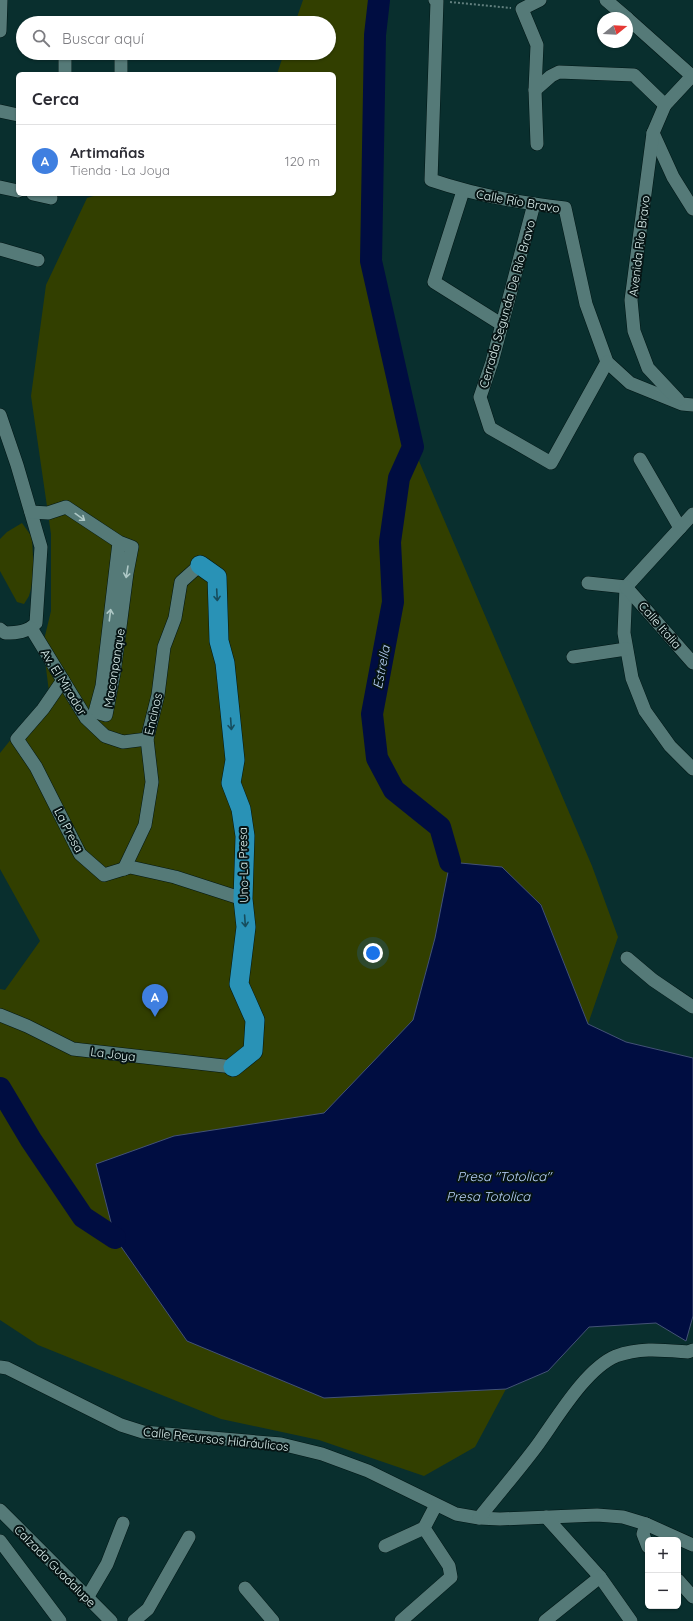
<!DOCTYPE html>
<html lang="es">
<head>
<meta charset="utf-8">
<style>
  body { margin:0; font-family:Quicksand,sans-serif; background:#f2f2f3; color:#2b2b33 }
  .controls { position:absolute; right:12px; bottom:12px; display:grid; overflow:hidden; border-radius:6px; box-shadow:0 1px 3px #0004 }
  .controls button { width:36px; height:36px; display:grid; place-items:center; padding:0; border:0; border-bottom:1px solid #e1e1e2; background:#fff; color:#2b2b33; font:20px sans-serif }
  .compass { position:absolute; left:597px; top:12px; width:36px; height:36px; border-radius:50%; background:#fff; box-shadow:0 1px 3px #0004; rotate:72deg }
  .you { position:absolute; left:373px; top:953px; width:14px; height:14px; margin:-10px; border:3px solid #fff; border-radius:50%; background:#1a73e8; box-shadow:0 0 0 6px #1a73e833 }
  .badge { display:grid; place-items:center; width:26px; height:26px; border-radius:50%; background:#1a73e8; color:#fff; font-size:13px; font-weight:700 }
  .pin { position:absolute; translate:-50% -33px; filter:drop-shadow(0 1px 2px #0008) }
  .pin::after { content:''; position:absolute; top:21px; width:14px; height:12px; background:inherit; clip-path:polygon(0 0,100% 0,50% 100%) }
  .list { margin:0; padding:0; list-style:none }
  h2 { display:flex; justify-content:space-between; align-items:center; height:52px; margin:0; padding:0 16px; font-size:17px }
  h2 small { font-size:13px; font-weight:400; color:#7c7c81 }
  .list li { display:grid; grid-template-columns:26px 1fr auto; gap:12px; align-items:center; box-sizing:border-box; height:72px; padding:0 16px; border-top:1px solid #e1e1e2 }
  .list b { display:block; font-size:15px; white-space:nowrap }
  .list p { margin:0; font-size:13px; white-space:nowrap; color:#7c7c81 }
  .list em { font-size:13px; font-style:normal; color:#7c7c81 }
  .icon { flex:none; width:22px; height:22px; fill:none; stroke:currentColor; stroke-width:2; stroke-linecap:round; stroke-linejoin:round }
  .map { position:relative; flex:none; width:693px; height:1621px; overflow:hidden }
  .search { position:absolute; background:#fff; box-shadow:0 1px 3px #0004; left:16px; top:16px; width:320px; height:44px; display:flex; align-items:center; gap:10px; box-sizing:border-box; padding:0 14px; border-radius:22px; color:#7c7c81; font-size:15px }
  .panel { position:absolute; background:#fff; box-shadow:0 1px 3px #0004; left:16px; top:72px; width:320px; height:124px; border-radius:6px }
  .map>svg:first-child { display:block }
</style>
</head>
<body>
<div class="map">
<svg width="693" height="1621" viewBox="0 0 693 1621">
  <rect width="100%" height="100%" fill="#092f2e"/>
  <g fill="#323f00">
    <path d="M303 0H379L375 35 371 261 413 447 592 866 618 937 588 1024 541 904 450 862 435 938 413 1020 324 1113 174 1136 324 1398 506 1389 475 1447 424 1476 319 1440 221 1419 38 1345 0 1320V989L5 990 40 941 0 869V753L49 692 43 644 51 611V534L31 396 46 285 87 198 100 194H334V74H277L284 53H329V23H295Z"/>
    <path d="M22 523 32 537 34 577 29 596 24 604 17 602 0 571V539L7 532Z"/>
  </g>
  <path fill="#000d41" stroke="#435276" d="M450 862 502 867 541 905 588 1024 626 1042 693 1058V1316L686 1341 656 1323 589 1327 548 1371 506 1389 324 1398 187 1341 115 1238 96 1164 174 1136 324 1113 413 1020 435 938Z"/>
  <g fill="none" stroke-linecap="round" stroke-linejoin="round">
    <g stroke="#000d41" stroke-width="22">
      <path d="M379 0 375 35 371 261 413 447 399 478 390 542 393 602 372 714 377 758 394 790 440 827 450 862"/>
      <path d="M0 1088 31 1140 83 1217 115 1238"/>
    </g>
    <g stroke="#001615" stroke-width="14">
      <g id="minor">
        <path d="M435 0 437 1 431 180C475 195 519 203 565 208L586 304 607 362 630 383 682 404 693 405"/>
        <path d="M606 0 627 18"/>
        <path d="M627 18 693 77"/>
        <path d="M0 31 1 0"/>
        <path d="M121 53V74"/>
        <path d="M65 74V53"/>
        <path d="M535 90 551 76 559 72 634 75 665 105"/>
        <path d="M0 111 18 115"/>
        <path d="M653 133 673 177 693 209"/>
        <path d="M537 144 535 90 537 45 522 9 540 0"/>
        <path d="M0 187 18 191"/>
        <path d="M463 191 434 282 501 324"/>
        <path d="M33 194 51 198"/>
        <path d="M534 204 492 362 480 397 490 428 551 463 607 362"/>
        <path d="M0 249 38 260"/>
        <path d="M678 400 648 368 634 331 631 300 653 133 665 105 693 75"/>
        <path d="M0 415 17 465 41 547 36 623C28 632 17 633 5 633L0 629"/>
        <path d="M640 459 680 528"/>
        <path d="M31 512 48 513 66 507 119 542 132 547 127 573 114 673 106 715 95 712 102 686 119 542"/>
        <path d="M693 514 626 587 624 633 632 678 645 711 670 746 693 769"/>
        <path d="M588 583 626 587"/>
        <path d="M626 587 693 663"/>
        <path d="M31 628 86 718 105 736 123 742 147 739"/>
        <path d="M573 657 626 649"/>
        <path d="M63 680 43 709 17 739 36 767 80 854 104 875 130 867 175 877 243 899"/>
        <path d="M124 869 145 825 152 782 147 739 158 695 164 647 175 618 181 582 200 565"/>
        <path d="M627 958 653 980 693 1007"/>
        <path d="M0 1015 27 1026 73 1049 233 1067"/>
        <path d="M0 1367 7 1368 121 1425 143 1432 281 1444 322 1454 368 1471 456 1514 479 1518 500 1519 597 1515 623 1517 646 1524 693 1545"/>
        <path d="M0 1510 111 1621"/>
        <path d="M546 1517 600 1577 631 1621"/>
        <path d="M479 1518C498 1494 518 1471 536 1447 556 1420 585 1369 616 1356 640 1347 663 1350 688 1352L693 1350"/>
        <path d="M646 1524 643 1534 648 1547"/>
        <path d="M0 1541 60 1621"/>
        <path d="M385 1546 424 1528"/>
        <path d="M678 1580 693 1597"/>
        <path d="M245 1588 273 1621"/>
        <path d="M87 1598 107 1564 123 1523"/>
        <path d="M134 1621 148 1609 189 1537"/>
        <path d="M401 1621 451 1577 449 1566 424 1528 436 1505"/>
        <path d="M545 1621 600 1577"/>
      </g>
    </g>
    <g stroke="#001615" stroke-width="20">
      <path id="highway" d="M200 565 217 577 219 641 225 663 235 760 231 783 241 809 245 836 243 899 246 927 239 984 255 1020 253 1051 233 1067"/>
    </g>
    <path stroke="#617f7e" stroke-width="2" stroke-dasharray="2 2" stroke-linecap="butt" d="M450 2 511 8"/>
    <use href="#minor" stroke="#557a78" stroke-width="13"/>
    <use href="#highway" stroke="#2992b6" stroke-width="19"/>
  </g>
  <defs><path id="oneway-shaft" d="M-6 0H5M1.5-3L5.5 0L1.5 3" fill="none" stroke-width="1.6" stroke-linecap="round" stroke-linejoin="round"/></defs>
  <g stroke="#aec8c6">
    <use href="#oneway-shaft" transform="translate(80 517) rotate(36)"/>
    <use href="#oneway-shaft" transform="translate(127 572) rotate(99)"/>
    <use href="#oneway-shaft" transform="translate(110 615) rotate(-83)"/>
  </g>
  <g stroke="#164d5d">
    <use href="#oneway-shaft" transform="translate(217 595) rotate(87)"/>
    <use href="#oneway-shaft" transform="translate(231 724) rotate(86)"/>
    <use href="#oneway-shaft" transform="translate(245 921) rotate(86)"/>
  </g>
  <g text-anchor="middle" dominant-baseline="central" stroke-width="4" stroke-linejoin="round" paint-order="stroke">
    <g font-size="12" fill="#def2f0" stroke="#061414">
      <text transform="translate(518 201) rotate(10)">Calle Río Bravo</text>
      <text transform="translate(639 246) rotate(-83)">Avenida Río Bravo</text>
      <text transform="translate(507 304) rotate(-74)">Cerrada Segunda De Río Bravo</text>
      <text transform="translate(660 625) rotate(49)">Calle Italia</text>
      <text transform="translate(114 668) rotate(-81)">Maconpanque</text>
      <text transform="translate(64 682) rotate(58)">Av. El Mirador</text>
      <text transform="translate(153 714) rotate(-77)">Encinos</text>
      <text transform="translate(69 830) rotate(62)">La Presa</text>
      <text transform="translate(243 865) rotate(-91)">Uno-La Presa</text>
      <text transform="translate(113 1054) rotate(7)">La Joya</text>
      <text transform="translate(216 1439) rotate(6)">Calle Recursos Hidráulicos</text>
      <text transform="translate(55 1566) rotate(45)">Calzada Guadalupe</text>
    </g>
    <g font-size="13" font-style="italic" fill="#bbd4fc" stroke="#061414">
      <text transform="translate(381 667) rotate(-79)">Estrella</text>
      <text x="504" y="1176">Presa "Totolica"</text>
      <text x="488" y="1196">Presa Totolica</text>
    </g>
  </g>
</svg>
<div class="controls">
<button>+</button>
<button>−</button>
</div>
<svg class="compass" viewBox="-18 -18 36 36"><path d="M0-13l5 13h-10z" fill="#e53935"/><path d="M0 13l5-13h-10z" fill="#7c7c81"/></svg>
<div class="you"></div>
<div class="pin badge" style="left:155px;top:1017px;background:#3f7fe0">A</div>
<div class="search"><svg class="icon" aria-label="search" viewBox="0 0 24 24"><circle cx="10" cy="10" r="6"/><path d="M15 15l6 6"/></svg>Buscar aquí</div>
<section class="panel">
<h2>Cerca<small></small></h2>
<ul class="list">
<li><span class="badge" style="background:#3f7fe0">A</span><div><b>Artimañas</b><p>Tienda · La Joya</p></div><em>120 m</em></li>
</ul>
</section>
</div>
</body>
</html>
